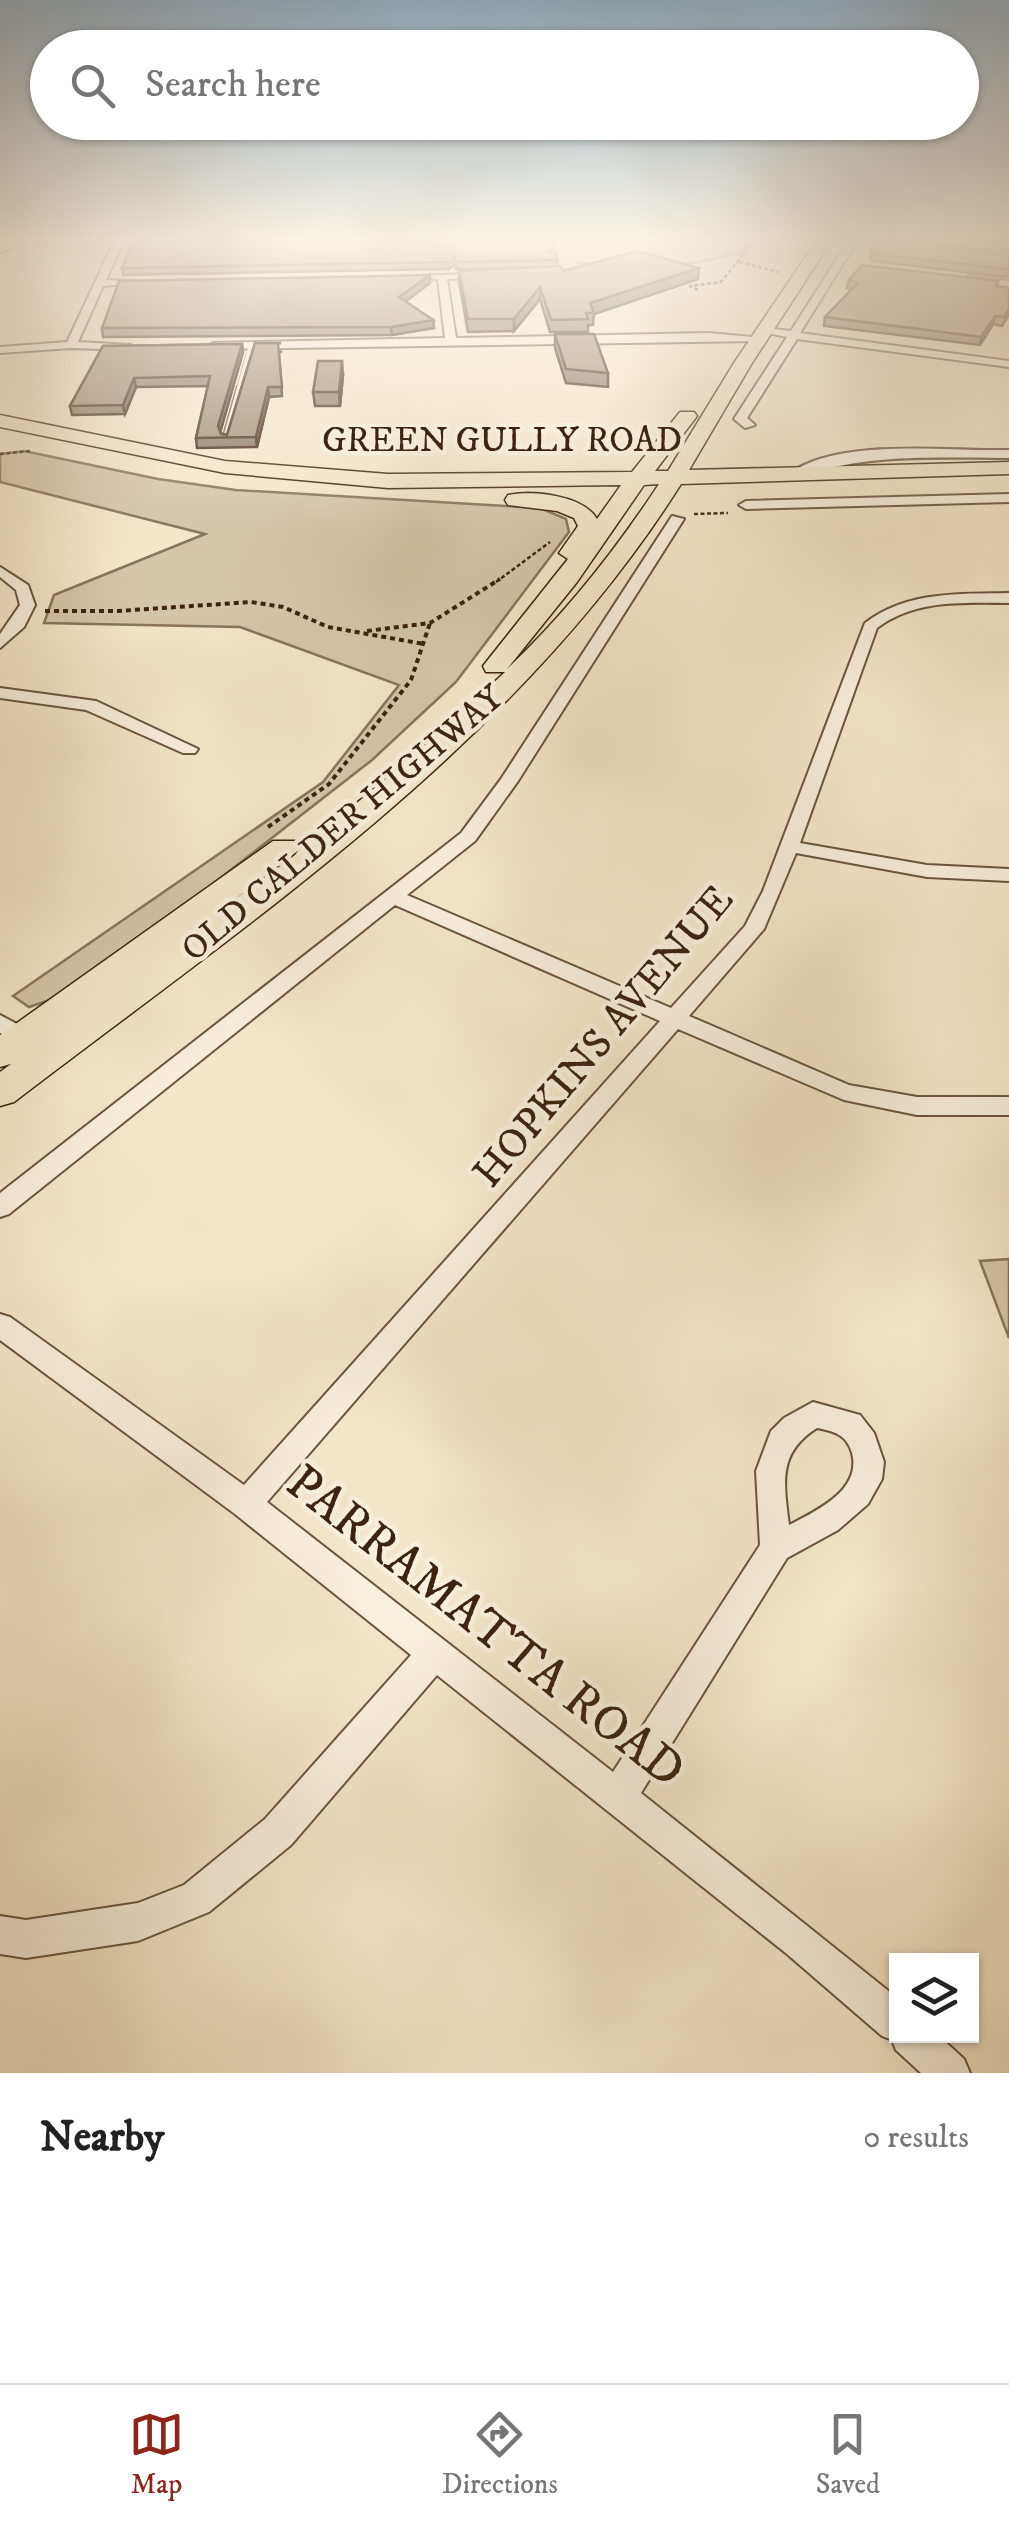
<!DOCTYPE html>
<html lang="en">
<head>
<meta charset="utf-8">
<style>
  body { margin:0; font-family:"IM FELL DW Pica",serif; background:#f6f6f6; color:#222 }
  .controls { position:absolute; right:30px; bottom:30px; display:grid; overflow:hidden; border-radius:0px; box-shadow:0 2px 8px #0004 }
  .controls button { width:90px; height:90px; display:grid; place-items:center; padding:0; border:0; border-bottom:2px solid #e0e0e0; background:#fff; color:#222; font:50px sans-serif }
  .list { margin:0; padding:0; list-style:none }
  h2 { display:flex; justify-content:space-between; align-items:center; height:130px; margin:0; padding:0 40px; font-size:42px }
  h2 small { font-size:32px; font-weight:400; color:#767676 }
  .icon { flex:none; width:55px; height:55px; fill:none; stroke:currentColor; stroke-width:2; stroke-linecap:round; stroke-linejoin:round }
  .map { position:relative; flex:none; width:1009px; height:2073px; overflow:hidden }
  .search { position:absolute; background:#fff; box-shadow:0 2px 8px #0004; left:30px; right:30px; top:30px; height:110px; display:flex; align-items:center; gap:25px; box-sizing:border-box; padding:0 35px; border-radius:55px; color:#767676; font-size:38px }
  .sheet { height:310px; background:#fff }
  nav { display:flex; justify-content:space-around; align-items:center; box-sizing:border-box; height:140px; border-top:2px solid #e0e0e0; background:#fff; font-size:28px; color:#767676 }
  nav a { display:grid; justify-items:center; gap:5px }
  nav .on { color:#8f2418 }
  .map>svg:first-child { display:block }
</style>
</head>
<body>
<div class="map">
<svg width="1009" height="2073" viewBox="0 0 1009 2073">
  <rect width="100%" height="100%" fill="#f4e6c9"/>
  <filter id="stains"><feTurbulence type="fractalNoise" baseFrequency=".002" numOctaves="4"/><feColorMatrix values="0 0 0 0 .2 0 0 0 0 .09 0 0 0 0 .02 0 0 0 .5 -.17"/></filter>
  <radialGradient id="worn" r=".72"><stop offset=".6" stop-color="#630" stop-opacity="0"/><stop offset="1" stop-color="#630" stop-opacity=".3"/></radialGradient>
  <g fill="#d5c5a9" stroke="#89745c" stroke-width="2.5">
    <path d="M513 240H751L741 253 689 264 578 263 580 269 520 270Z"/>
    <path d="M24 451 158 479 236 490 540 508 566 519 569 532 456 682 372 760 74 992 29 1007 13 996 323 782 399 685 240 627 44 623 54 595 205 534 0 482V454Z"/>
    <path d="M1009 1259V1338L980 1261Z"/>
  </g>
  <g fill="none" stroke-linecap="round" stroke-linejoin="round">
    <g stroke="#6b543d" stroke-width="6">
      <path id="lane-far1" d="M239 390 251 346"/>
    </g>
    <g stroke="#6b543d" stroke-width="9">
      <path id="lane" d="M226 438 240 388"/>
    </g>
    <g stroke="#6b543d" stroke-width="4">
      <g id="street">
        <path d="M115 240H124L106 280 150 282 103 286 78 342 131 345 135 350 71 348 0 353V347L67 342Z"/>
        <path d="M849 240H858L800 333 1009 361V367L797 339 747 418 755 425 745 428 734 419 787 337 759 331 764 328 791 331Z"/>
        <path d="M488 273 485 278 447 279 456 338 708 333 764 338 759 341 213 349 208 346 213 343 445 338 438 279 397 277Z"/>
        <path d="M968 276 1009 281V287L965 281Z"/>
        <path d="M984 450H1009V458C929 458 874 453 796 477L790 473C835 441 929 449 984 450Z"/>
        <path d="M1009 494V502L746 509 739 505 746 501Z"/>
        <path d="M672 516 684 519 518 781 475 841 407 895 671 1008 745 926 763 891 865 623C907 591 958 594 1009 593V603C963 603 916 599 877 628L800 843 927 865 1009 869V881L927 877 796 853 764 929 689 1016 849 1085 917 1097H1009V1115H917L844 1100 678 1029 267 1502 613 1772 760 1545 756 1471 771 1431 784 1418 813 1402 860 1415 874 1433 884 1462 882 1479 868 1504 838 1530 787 1558 641 1793 896 1997V2036H939L964 2059 970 2073H921L896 2050 892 2040 882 2036 787 1954 437 1675 291 1845 209 1912 138 1941 26 1958 0 1954V1916L26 1920 138 1903 184 1885 265 1819 411 1655 235 1514 0 1340V1314L10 1317 244 1485 660 1021 395 905 9 1214 0 1217V1193L461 833 501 779ZM817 1428C834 1431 847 1435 852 1453 862 1490 816 1511 789 1525 784 1484 777 1453 817 1428Z"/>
        <path d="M0 567 28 585 35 605 24 627 0 648V634L20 605 16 590 0 577Z"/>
        <path d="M0 688 96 701 198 749 195 753H183L86 710 0 698Z"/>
        <path d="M0 1015 32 1032 35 1037 32 1042H16L0 1033Z"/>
      </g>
    </g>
    <g stroke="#3d230e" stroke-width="3">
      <path id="primary" d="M817 240H832L752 363 689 470 1009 462V474L681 484C517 744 254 918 14 1102L0 1106V1072L11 1064 0 1067V1035L273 841H295L300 848 295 855 188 934C299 853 405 767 505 672H486L483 666 568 559 559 553 578 526 574 518 557 511 508 505 505 500 508 495C533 490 583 495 597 519L621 485 388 488 225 473 0 427V415L225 461 388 474 632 472 680 412H694L697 416 655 471H668L734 363ZM659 484C615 551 565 614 507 669L577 582 644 485Z"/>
    </g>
    <g stroke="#3d230e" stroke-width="4">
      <path id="highway" d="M24 240 22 244 0 252V241Z"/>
    </g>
    <g stroke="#3d230e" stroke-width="2.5" stroke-dasharray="4 2.5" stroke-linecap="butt">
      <path d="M739 262 779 272"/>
      <path d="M698 290 690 286 721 282 755 240"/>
      <path d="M0 454 31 451"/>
      <path d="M694 514 728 513"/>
      <path d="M496 582 550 542"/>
    </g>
    <g stroke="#3d230e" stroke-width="4" stroke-dasharray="5 4" stroke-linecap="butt">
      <path d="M45 611H118L251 602 283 607 328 627 424 644"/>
      <path d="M367 631 430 623 500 579"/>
      <path d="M268 827 329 784 411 680 430 623"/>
    </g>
    <use href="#lane-far1" stroke="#f8efdc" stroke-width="5"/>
    <use href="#lane" stroke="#f8efdc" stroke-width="6"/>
    <use href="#street" fill="#f8efdc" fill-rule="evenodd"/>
    <use href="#primary" fill="#f4e6c9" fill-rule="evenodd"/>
    <use href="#highway" fill="#f4e6c9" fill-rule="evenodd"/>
  </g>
  <g fill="#86755f" stroke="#3d230e" stroke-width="2.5">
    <path d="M1009 243V272L1006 277 872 261V258L870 257 871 250 933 245 989 251Z"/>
    <path d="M554 252 557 260V266L563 271 698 279 594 314 593 325H588V332H550L540 299 514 331 468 332 459 282V271L546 267 456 269 455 264 449 269 123 275 122 268Z"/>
    <path d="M849 280 1009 288V314L1002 326 993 324 980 345 824 326 825 317 852 289 847 288Z"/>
    <path d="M430 283 405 301 433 320 434 328 392 335 103 337 102 328Z"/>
    <path d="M555 334 608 373V387L566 383 555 348Z"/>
    <path d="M255 343 282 352H279L282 396 269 397 257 447 197 448 196 438 208 386 136 387 125 414 72 415 70 406 103 346 242 344 243 352 220 433 227 435Z"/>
    <path d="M343 375 340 406H315L313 392Z"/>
  </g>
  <g fill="#6d5f4e" stroke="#3d230e" stroke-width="2.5">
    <path d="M455 257V264L449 269 448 262Z"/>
    <path d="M699 268 698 279 594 314 590 303Z"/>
    <path d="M430 275V283L400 306 399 297Z"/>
    <path d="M540 287V299L514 331V319Z"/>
    <path d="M995 316 993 324 980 345 981 337Z"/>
    <path d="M433 320 434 328 392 335 391 327Z"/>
    <path d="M242 344 243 352 219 436 218 426Z"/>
    <path d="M342 361 343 375 340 406 339 392Z"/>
    <path d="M134 378 136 387 125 414 123 405Z"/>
    <path d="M268 387 269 397 257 447 256 437Z"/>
  </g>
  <g fill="#9c886f" stroke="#3d230e" stroke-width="2.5">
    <path d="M133 240H551L554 249 547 252H555L557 260 456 262 455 257 448 262 122 268Z"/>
    <path d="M880 240H932L929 244 989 251 995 242 1009 243V267L1007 269 873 254 876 250H871Z"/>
    <path d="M638 251 699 268 590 303 594 313H586L588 319 551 320 540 287 514 319H468L459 271 561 266 563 271Z"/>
    <path d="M862 265 999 281 996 286 1009 288V309L1004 317 995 316 981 337 825 317 858 283 849 280Z"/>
    <path d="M430 275 399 297 433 320 391 327 102 328 119 281Z"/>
    <path d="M555 334H594L608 373 566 369Z"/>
    <path d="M255 343H281L278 344 282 387H268L256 437 196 438 210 376 134 378 123 405 70 406 103 346 242 344 218 426 221 434 227 435Z"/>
    <path d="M318 361H342L339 392H313Z"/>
  </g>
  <linearGradient id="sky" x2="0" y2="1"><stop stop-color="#94aec2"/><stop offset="0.45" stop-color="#faf4e7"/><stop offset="1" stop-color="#faf4e7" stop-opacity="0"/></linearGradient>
  <rect width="1009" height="531" fill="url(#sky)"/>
  <g text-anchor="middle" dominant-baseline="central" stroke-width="9" stroke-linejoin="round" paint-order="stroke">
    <g font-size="35" fill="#3d230e" stroke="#f8efdc">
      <text x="502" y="441">GREEN GULLY ROAD</text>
      <text transform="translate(343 824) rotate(-40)">OLD CALDER HIGHWAY</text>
    </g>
    <g font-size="42" fill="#3d230e" stroke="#f8efdc">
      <text transform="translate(604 1037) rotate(-50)">HOPKINS AVENUE</text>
    </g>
    <g font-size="50" fill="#3d230e" stroke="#f8efdc">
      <text transform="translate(485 1627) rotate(38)">PARRAMATTA ROAD</text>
    </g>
  </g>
  <rect width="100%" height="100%" filter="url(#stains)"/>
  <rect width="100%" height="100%" fill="url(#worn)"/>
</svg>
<div class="controls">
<button><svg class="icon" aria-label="layers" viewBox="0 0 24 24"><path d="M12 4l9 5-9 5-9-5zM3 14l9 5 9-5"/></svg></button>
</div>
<div class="search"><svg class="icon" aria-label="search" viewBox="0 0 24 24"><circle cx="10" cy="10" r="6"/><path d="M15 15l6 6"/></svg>Search here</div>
</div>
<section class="sheet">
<h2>Nearby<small>0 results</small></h2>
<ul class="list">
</ul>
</section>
<nav>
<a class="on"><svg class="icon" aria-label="map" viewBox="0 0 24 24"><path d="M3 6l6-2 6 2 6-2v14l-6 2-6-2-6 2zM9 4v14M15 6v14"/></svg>Map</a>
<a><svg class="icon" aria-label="directions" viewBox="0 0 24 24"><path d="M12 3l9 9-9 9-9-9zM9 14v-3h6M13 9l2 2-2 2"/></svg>Directions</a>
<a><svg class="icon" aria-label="saved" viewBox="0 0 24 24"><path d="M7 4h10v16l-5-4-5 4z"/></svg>Saved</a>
</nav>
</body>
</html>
